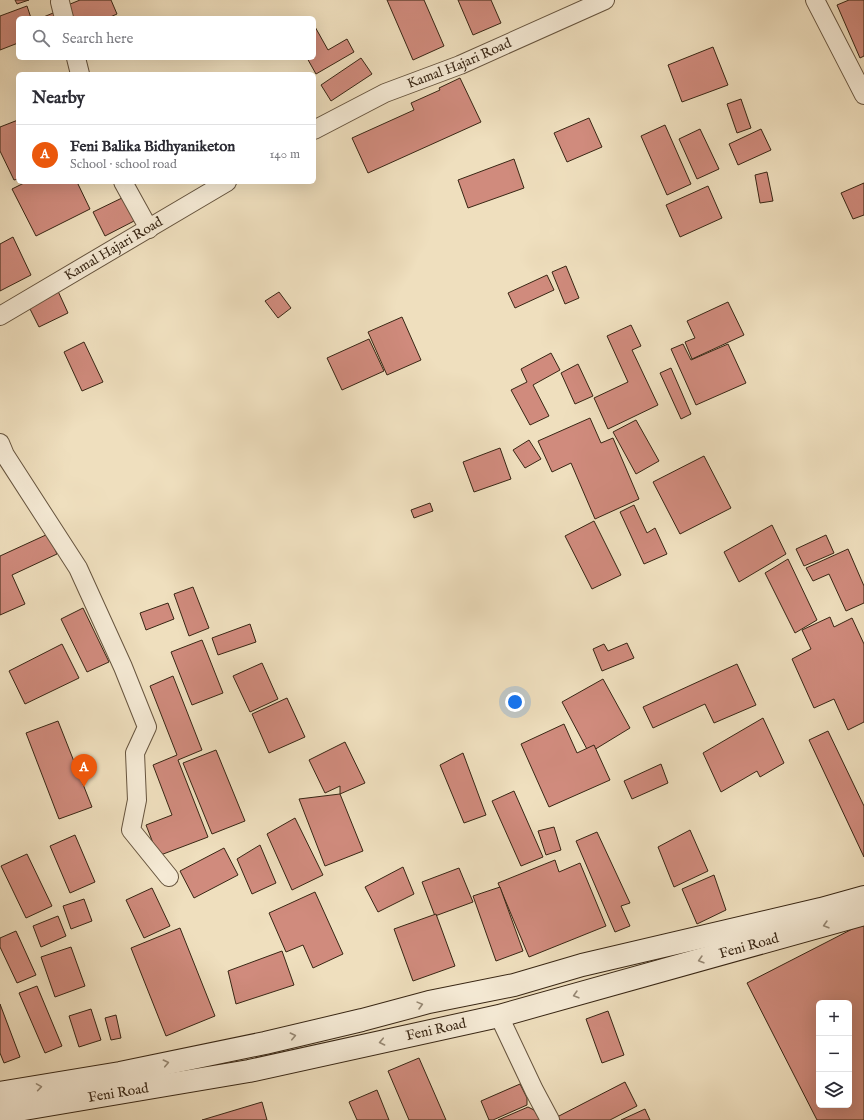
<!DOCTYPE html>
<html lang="en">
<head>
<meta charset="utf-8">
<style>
  body { margin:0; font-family:"IM FELL English",serif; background:#f2f2f3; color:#2b2b33 }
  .controls { position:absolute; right:12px; bottom:12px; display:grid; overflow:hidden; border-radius:6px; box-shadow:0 4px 16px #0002 }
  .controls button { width:36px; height:36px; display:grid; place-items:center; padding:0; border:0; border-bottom:1px solid #e1e1e2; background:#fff; color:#2b2b33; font:20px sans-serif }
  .you { position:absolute; left:515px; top:702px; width:14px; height:14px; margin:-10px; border:3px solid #fff; border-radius:50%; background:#1a73e8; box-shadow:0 0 0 6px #1a73e833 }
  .badge { display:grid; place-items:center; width:26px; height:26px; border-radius:50%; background:#ea580c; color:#fff; font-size:13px; font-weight:700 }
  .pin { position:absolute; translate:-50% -33px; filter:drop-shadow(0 1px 2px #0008) }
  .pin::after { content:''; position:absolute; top:21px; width:14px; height:12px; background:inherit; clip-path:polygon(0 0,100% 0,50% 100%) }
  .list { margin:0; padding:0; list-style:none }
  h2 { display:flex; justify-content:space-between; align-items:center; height:52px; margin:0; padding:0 16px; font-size:17px }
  h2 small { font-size:13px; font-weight:400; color:#7c7c81 }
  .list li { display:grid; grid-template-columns:26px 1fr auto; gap:12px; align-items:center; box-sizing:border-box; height:60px; padding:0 16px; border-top:1px solid #e1e1e2 }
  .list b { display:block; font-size:15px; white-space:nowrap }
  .list p { margin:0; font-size:13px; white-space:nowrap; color:#7c7c81 }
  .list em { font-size:13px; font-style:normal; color:#7c7c81 }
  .icon { flex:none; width:22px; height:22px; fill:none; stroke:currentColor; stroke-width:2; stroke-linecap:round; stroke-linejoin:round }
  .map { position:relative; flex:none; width:864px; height:1120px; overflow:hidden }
  .search { position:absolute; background:#fff; box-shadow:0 4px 16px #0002; left:16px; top:16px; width:300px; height:44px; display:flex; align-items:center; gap:10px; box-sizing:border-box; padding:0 14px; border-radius:6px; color:#7c7c81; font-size:15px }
  .panel { position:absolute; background:#fff; box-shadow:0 4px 16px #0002; left:16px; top:72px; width:300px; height:112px; border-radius:6px }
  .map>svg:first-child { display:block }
</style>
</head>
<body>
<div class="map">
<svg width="864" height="1120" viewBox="0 0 864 1120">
  <rect width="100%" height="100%" fill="#efdfbe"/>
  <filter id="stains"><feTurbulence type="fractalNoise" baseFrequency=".005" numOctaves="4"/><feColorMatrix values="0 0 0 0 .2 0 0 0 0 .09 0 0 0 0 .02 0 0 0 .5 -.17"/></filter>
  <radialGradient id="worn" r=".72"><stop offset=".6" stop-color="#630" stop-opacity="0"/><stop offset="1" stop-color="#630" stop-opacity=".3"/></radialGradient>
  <g fill="#d08b7d" stroke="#382614" fill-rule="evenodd">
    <path d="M15 0H29L17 4Z"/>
    <path d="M80 0H111L117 14 108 18H68L63 7Z"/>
    <path d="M387 0H424L444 46 413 60Z"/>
    <path d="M458 0H491L501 23 473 35Z"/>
    <path d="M849 0H864V56L860 58 837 5Z"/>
    <path d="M27 6 31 18H18V43L0 50V16Z"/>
    <path d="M58 11 60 18H41Z"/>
    <path d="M314 25 328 50 347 39 354 52 316 74 307 58H314Z"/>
    <path d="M713 47 728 85 682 102 668 65Z"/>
    <path d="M361 58 372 74 331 101 321 85Z"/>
    <path d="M460 78 481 122 368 173 352 138 414 110 411 103 440 90 439 88Z"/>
    <path d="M741 99 751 128 737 133 727 104Z"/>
    <path d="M589 118 602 147 567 162 554 133Z"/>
    <path d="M18 120V179L14 180 0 151V127Z"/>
    <path d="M665 125 691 184 667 195 641 136Z"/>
    <path d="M700 129 719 169 697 179 679 139Z"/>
    <path d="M761 129 771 150 738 165 729 144Z"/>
    <path d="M514 159 524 188 468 208 458 180Z"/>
    <path d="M767 172 773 201 760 203 755 175Z"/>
    <path d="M26 182H77L90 209 36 236 12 189Z"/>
    <path d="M864 183V215L853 219 841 193Z"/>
    <path d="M708 186 722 218 680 237 666 205Z"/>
    <path d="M124 197 136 220 105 236 93 212Z"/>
    <path d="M13 237 31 275 0 291V244Z"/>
    <path d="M566 266 579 298 565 304 552 272Z"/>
    <path d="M547 275 554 290 515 308 508 293Z"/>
    <path d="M57 289 68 313 39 327 28 305Z"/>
    <path d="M279 292 291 308 278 318 265 301Z"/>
    <path d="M728 302 744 335 692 359 685 342 695 338 687 321Z"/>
    <path d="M402 317 421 360 387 375 368 332Z"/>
    <path d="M631 325 641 346 632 350 658 405 608 429 594 398 628 382 607 336Z"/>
    <path d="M369 339 384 371 342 390 327 358Z"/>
    <path d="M84 342 103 382 82 391 64 352Z"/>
    <path d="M683 344 691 360 728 344 746 383 696 405 671 349Z"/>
    <path d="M551 353 560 370 533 385 549 416 530 425 511 390 527 382 521 369Z"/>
    <path d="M578 364 593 396 575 404 561 373Z"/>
    <path d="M671 368 691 414 681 419 660 373Z"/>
    <path d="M590 418 601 443 613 438 639 499 595 519 571 463 552 472 538 441Z"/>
    <path d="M636 420 659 461 636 474 613 432Z"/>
    <path d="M529 440 541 459 525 468 513 450Z"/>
    <path d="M500 448 511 479 474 492 463 462Z"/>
    <path d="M704 456 731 508 680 534 653 482Z"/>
    <path d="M430 503 433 511 414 518 411 510Z"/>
    <path d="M634 505 647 533 655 528 667 554 644 564 620 512Z"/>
    <path d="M594 521 621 575 592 589 565 536Z"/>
    <path d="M772 525 786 554 739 582 724 552Z"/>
    <path d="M48 534 57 554 12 575 25 604 0 615V556Z"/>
    <path d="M826 535 834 553 804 566 796 549Z"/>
    <path d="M848 549 864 586V603L846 611 829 574 813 581 806 568Z"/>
    <path d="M788 559 817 620 795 633 765 573Z"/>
    <path d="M193 587 209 628 189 636 174 594Z"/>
    <path d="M168 603 174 619 146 630 140 613Z"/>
    <path d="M83 608 109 662 87 672 61 619Z"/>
    <path d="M830 617 834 627 852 618 864 644V722L848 730 834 699 814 708 792 659 811 649 802 630Z"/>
    <path d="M250 624 256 642 218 655 212 638Z"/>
    <path d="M202 640 223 693 192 705 171 652Z"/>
    <path d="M627 643 634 658 602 671 593 649 604 644 608 651Z"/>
    <path d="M62 644 79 678 25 704 9 671Z"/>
    <path d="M262 663 278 699 250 712 233 676Z"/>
    <path d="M737 664 756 705 714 723 705 704 653 728 643 707Z"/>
    <path d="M173 676 202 750 178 760 208 837 158 856 146 825 172 815 153 765 177 755 150 686Z"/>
    <path d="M603 679 630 728 589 753 562 702Z"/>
    <path d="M287 698 305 737 269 753 252 714Z"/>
    <path d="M763 718 784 763 760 777 757 771 721 792 703 753Z"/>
    <path d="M58 721 92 807 59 819 26 733Z"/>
    <path d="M564 724 577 753 594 745 610 780 549 807 521 744Z"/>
    <path d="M828 731 864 806V857L809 740Z"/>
    <path d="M345 742 365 783 340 794V786L325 793 309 760Z"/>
    <path d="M216 750 245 821 212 834 183 763Z"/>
    <path d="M463 753 486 815 464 823 440 765Z"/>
    <path d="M661 764 668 783 632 799 624 781Z"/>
    <path d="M514 791 543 857 521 866 492 801Z"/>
    <path d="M340 794 363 851 325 866 299 799Z"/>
    <path d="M295 818 323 875 292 890 267 834Z"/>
    <path d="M554 827 561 850 546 855 538 831Z"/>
    <path d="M690 830 708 871 674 887 658 847Z"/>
    <path d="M597 832 630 903 621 906 630 926 615 932 576 841Z"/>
    <path d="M75 835 95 882 70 893 50 846Z"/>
    <path d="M260 845 276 883 252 894 237 859Z"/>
    <path d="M224 848 238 875 194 898 180 871Z"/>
    <path d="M27 854 52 906 26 918 1 866Z"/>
    <path d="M555 860 559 872 580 863 606 926 529 957 498 883Z"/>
    <path d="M403 867 414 894 378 912 365 887Z"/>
    <path d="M459 868 473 902 435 916 422 882Z"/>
    <path d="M714 875 726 910 697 924 682 889Z"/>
    <path d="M500 887 523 951 496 961 473 896Z"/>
    <path d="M152 888 170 926 144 938 126 900Z"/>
    <path d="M315 892 343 954 313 968 303 945 286 952 269 913Z"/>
    <path d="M84 899 92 921 71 929 63 906Z"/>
    <path d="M436 914 455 966 413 981 394 929Z"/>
    <path d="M58 916 66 936 41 947 33 926Z"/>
    <path d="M864 923V1120H817L747 983ZM819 1003H849V1105H819Z"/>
    <path d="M180 928 215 1016 166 1036 131 948Z"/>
    <path d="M16 931 36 975 17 983 0 947V938Z"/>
    <path d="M71 947 85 986 55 997 41 957Z"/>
    <path d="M282 951 294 985 236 1004 228 971Z"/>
    <path d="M37 986 62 1046 45 1053 19 993Z"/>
    <path d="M0 1004 20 1057 4 1063 0 1053Z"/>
    <path d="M91 1009 101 1040 79 1047 69 1016Z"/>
    <path d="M608 1011 624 1055 602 1063 586 1019Z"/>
    <path d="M116 1015 121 1038 111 1040 105 1018Z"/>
    <path d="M419 1058 446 1120H409L388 1071Z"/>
    <path d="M625 1082 637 1106 610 1120H559L557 1117Z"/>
    <path d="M520 1084 527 1098V1105L493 1120H489L481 1101Z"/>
    <path d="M377 1090 389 1120H357L349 1102Z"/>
    <path d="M262 1102 267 1120H202Z"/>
    <path d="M528 1107 534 1110 540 1120H498Z"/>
    <path d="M645 1109 650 1120H621Z"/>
  </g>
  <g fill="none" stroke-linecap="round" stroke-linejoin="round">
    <g stroke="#66543e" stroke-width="20">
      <g id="street">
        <path d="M815 0 864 95"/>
        <path d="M60 2 64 18"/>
        <path d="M76 58 80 74"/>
        <path id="s1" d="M314 130 385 93 460 65 605 0"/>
        <path d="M123 182 149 229"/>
        <path id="s2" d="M0 316 227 182"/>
        <path d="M0 443 5 455 78 568 123 667 147 727 135 753 137 800 131 830 169 877"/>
        <path d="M499 1016 534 1090 550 1120"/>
      </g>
    </g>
    <g stroke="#382614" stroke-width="24">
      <g id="secondary">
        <path d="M0 1093 120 1073 265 1043 362 1020 429 1002 514 985 582 965 821 909 864 897"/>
        <path id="s3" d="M0 1113 249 1071 499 1016 864 914"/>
      </g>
    </g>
    <use href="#street" stroke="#f5ead5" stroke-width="18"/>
    <use href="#secondary" stroke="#f5ead5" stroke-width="22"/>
  </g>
  <defs><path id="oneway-chevron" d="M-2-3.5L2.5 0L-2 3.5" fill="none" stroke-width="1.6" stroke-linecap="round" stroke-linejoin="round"/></defs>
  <g stroke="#968874">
    <use href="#oneway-chevron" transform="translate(826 925) rotate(164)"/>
    <use href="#oneway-chevron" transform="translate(701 960) rotate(164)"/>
    <use href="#oneway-chevron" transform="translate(576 995) rotate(164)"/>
    <use href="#oneway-chevron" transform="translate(420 1005) rotate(-15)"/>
    <use href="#oneway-chevron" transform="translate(293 1036) rotate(-13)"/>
    <use href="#oneway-chevron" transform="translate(382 1042) rotate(168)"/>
    <use href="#oneway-chevron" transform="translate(166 1063) rotate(-12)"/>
    <use href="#oneway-chevron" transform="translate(39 1087) rotate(-9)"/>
  </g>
  <g text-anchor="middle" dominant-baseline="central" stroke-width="4" stroke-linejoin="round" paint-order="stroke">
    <g font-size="14" fill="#382614" stroke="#f5ead5">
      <text stroke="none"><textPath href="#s1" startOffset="160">Kamal Hajari Road</textPath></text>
      <text stroke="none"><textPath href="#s2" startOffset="132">Kamal Hajari Road</textPath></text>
      <text stroke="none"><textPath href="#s3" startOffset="768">Feni Road</textPath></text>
      <text stroke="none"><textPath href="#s3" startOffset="444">Feni Road</textPath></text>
      <text stroke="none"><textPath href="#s3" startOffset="120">Feni Road</textPath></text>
    </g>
  </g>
  <rect width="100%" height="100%" filter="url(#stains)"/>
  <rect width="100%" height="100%" fill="url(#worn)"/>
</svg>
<div class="controls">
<button>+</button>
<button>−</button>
<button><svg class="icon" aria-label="layers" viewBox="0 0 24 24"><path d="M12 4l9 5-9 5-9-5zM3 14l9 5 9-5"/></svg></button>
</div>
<div class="you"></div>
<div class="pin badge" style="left:84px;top:787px">A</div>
<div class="search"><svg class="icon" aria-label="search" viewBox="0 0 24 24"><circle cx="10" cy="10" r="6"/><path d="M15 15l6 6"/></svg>Search here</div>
<section class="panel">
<h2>Nearby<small></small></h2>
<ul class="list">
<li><span class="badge">A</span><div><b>Feni Balika Bidhyaniketon</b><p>School · school road</p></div><em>140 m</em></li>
</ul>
</section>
</div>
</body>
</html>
